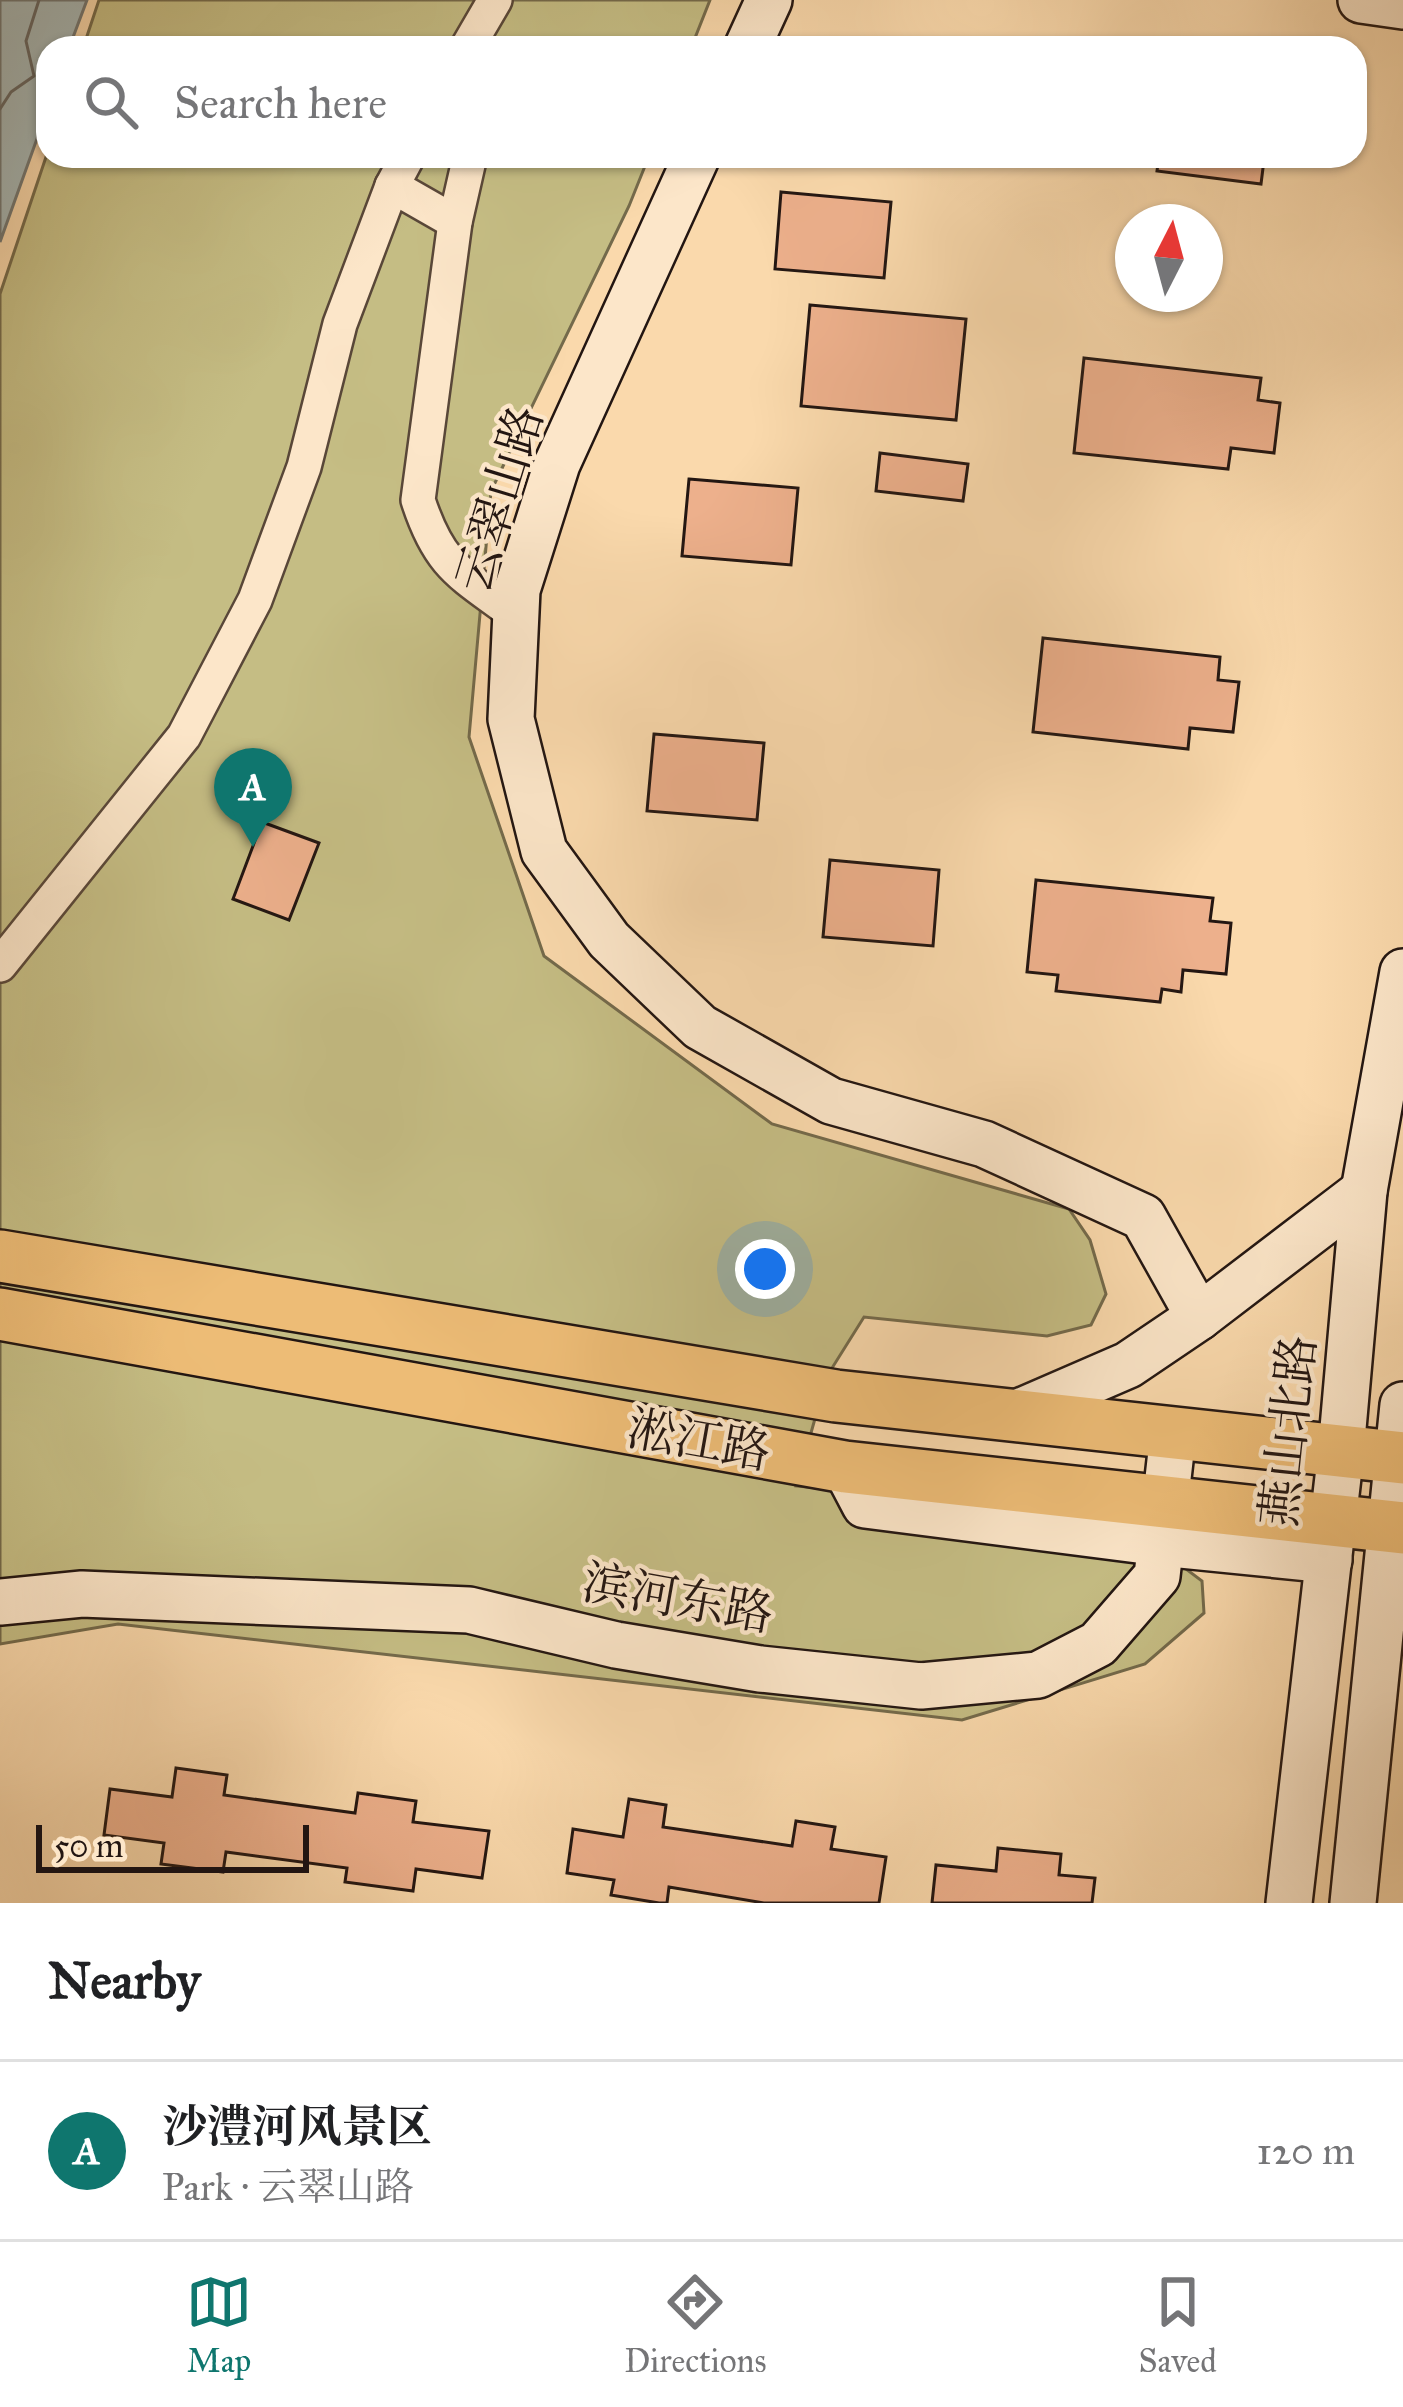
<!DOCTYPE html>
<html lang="en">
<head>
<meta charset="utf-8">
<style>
  body { margin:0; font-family:"IM FELL Great Primer","Noto Serif SC",serif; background:#f6f6f6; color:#202124 }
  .compass { position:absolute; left:1115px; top:204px; width:108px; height:108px; border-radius:50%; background:#fff; box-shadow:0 3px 9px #0004; rotate:6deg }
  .scale { position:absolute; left:36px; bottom:30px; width:273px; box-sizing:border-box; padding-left:12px; border:6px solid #231612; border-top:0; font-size:33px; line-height:42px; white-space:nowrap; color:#231612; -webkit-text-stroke:9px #fce6c9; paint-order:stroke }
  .you { position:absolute; left:765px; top:1269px; width:42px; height:42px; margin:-30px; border:9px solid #fff; border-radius:50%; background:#1a73e8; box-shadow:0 0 0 18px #1a73e833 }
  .badge { display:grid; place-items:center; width:78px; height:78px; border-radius:50%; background:#0f766e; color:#fff; font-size:39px; font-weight:700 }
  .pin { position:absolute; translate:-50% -99px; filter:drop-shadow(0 3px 6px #0008) }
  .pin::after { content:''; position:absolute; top:63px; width:42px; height:36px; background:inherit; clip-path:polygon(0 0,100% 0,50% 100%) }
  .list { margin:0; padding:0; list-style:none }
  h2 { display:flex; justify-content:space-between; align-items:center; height:156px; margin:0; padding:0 48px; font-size:51px }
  h2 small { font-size:39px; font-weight:400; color:#757577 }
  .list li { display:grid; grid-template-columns:78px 1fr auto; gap:36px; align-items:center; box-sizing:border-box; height:180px; padding:0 48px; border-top:3px solid #e0e0e0 }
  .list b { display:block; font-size:45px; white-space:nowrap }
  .list p { margin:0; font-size:39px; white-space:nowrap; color:#757577 }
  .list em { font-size:39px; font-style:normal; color:#757577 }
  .icon { flex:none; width:66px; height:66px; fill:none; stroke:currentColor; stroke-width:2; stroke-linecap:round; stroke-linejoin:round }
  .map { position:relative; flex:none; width:1403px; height:1903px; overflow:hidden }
  .search { position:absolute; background:#fff; box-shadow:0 3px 9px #0004; left:36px; right:36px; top:36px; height:132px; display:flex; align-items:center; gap:30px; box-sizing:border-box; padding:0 42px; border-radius:36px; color:#757577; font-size:45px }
  .sheet { height:336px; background:#fff }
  nav { display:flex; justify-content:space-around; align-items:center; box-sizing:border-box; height:168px; border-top:3px solid #e0e0e0; background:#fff; font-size:33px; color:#757577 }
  nav a { display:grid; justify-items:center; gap:6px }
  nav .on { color:#0f766e }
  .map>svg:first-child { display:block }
</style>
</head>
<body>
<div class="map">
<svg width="1403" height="1903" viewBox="0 0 1403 1903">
  <rect width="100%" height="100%" fill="#fad9ac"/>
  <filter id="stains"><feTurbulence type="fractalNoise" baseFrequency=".00167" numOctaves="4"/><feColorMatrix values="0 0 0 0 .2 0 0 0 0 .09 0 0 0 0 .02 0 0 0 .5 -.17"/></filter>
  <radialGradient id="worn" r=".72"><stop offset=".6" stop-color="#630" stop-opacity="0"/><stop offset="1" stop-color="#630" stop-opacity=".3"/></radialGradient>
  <g fill="#c5bd84" stroke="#746a4b" stroke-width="3">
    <path d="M99 0H710L691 48H83Z"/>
    <path d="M48 151V156H649L629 206 491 491 469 737 544 956 772 1124 1069 1209 1090 1240 1106 1294 1091 1325 1047 1336 864 1317 827 1376 796 1486 1117 1517 1202 1581 1204 1613 1145 1664 962 1720 118 1624 0 1644V294Z"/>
  </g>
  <path fill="#a5b7b6" stroke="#717774" stroke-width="3" d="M0 0H87L69 48H48V108L0 242Z"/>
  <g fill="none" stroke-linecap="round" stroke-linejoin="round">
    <path stroke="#646664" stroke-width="3" d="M0 109 11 92 34 76 26 41 39 0"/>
  </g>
  <g fill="#edb08c" stroke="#231612" stroke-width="3">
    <path d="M1159 156H1311L1310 166 1264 160 1261 184 1157 171Z"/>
    <path d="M781 192 891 202 884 278 775 269Z"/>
    <path d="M810 305 966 319 956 420 801 406Z"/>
    <path d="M1084 358 1261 378 1258 400 1280 403 1274 453 1231 448 1228 469 1074 453Z"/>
    <path d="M880 453 968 464 963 501 876 491Z"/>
    <path d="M689 479 798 488 791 565 682 556Z"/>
    <path d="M1043 638 1220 657 1218 680 1239 682 1233 732 1190 728 1188 749 1033 732Z"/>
    <path d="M654 734 764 743 757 820 647 811Z"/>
    <path d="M262 822 319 843 289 920 233 899Z"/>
    <path d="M830 860 939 870 933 946 823 937Z"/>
    <path d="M1036 880 1213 898 1210 921 1231 923 1226 974 1183 970 1181 992 1162 989 1160 1002 1056 991 1058 975 1027 972Z"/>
    <path d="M176 1768 227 1775 224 1795 355 1813 358 1793 416 1801 413 1822 489 1831 482 1878 416 1869 413 1891 345 1882 347 1868 226 1852 223 1872 161 1864 164 1843 104 1835 110 1789 172 1797Z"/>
    <path d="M629 1799 666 1805 663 1827 792 1846 796 1821 835 1827 831 1849 886 1857 879 1903H764L669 1887 667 1903H659L611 1895 614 1880 567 1873 573 1829 623 1837Z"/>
    <path d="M998 1848 1061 1854 1059 1875 1095 1878 1092 1903H932L936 1865 996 1871Z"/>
  </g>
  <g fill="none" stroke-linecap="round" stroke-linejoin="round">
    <g stroke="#594738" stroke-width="38">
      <g id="street">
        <path d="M467 48 495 0"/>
        <path d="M470 156 455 222 418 500C440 568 462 574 516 615"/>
        <path d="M392 186 455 222"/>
        <path d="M0 965 184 736 255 600 304 467 340 324 392 186 408 156"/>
      </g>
    </g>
    <g stroke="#231612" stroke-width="50">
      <g id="secondary">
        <path d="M1361 0 1403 6"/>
        <path d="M747 48 769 0"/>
        <path d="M697 156 557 464 517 590 511 719 544 851 609 940 700 1027 831 1101 984 1144 1143 1217 1199 1317"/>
        <path d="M1010 1416 1128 1365 1199 1317 1364 1191"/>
        <path d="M845 1467 865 1505 1161 1543 1329 1560"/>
        <path d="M0 1602 82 1594 469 1610 616 1645 760 1669 921 1686 1038 1675 1098 1644 1157 1576 1173 1434"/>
        <path d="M1289 1903 1341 1451 1364 1191 1403 972"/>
        <path d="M1353 1903 1403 1405"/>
      </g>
    </g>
    <g stroke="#231612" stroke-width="56">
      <g id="primary">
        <path d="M0 1256 836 1396 1403 1458"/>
        <path d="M0 1314 845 1467 1403 1528"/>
      </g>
    </g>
    <use href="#street" stroke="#fce6c9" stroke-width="33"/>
    <use href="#secondary" stroke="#fce6c9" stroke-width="45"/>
    <use href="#primary" stroke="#edbc76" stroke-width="51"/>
  </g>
  <g text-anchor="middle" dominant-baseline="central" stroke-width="9" stroke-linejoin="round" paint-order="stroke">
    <g font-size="48" fill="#231612" stroke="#fce6c9">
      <text transform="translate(499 499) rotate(-73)">云翠山路</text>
      <text transform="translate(1288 1431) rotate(-84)">燕山北路</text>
      <text transform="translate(699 1440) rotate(10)">淞江路</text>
      <text transform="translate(678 1598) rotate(10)">滨河东路</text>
    </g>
  </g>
  <rect width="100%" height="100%" filter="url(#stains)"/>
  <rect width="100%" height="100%" fill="url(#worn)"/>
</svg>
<svg class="compass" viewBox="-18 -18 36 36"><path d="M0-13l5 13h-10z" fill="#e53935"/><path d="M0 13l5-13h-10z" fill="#757577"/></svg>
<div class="scale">50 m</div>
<div class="you"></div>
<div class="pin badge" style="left:253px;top:847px">A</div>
<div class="search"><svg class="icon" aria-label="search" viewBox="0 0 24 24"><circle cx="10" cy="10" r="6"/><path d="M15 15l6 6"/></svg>Search here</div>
</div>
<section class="sheet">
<h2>Nearby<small></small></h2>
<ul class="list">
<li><span class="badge">A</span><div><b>沙澧河风景区</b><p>Park · 云翠山路</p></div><em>120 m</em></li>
</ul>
</section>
<nav>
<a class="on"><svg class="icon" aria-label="map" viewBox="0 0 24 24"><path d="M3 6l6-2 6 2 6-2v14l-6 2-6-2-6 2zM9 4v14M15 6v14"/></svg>Map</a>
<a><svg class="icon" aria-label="directions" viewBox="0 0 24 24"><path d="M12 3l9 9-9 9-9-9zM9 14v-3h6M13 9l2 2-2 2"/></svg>Directions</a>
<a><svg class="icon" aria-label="saved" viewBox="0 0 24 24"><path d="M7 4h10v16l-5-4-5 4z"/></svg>Saved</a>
</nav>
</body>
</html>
